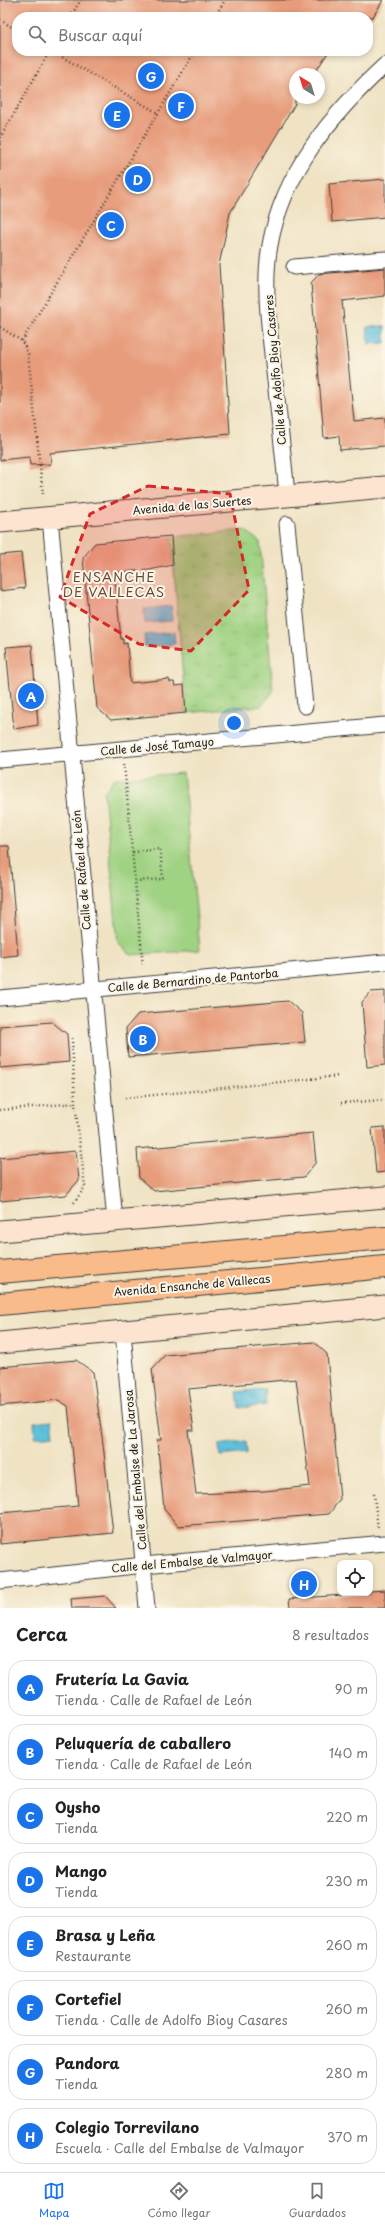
<!DOCTYPE html>
<html lang="es">
<head>
<meta charset="utf-8">
<style>
  body { margin:0; font-family:"Playpen Sans",sans-serif; background:#f6f6f6; color:#222 }
  .controls { position:absolute; right:12px; bottom:12px; display:grid; overflow:hidden; border-radius:8px; box-shadow:0 2px 6px #0003 }
  .controls button { width:36px; height:36px; display:grid; place-items:center; padding:0; border:0; border-bottom:1px solid #e0e0e0; background:#fff; color:#222; font:20px sans-serif }
  .compass { position:absolute; left:289px; top:68px; width:36px; height:36px; border-radius:50%; background:#fff; box-shadow:0 2px 6px #0003; rotate:322deg }
  .you { position:absolute; left:234px; top:723px; width:14px; height:14px; margin:-10px; border:3px solid #fff; border-radius:50%; background:#1a73e8; box-shadow:0 0 0 6px #1a73e833 }
  .badge { display:grid; place-items:center; width:26px; height:26px; border-radius:50%; background:#1a73e8; color:#fff; font-size:13px; font-weight:700 }
  .pin { position:absolute; translate:-50% -50%; border:2px solid #fff; box-shadow:0 1px 4px #0006 }
  .list { margin:0; padding:0; list-style:none }
  h2 { display:flex; justify-content:space-between; align-items:center; height:52px; margin:0; padding:0 16px; font-size:17px }
  h2 small { font-size:13px; font-weight:400; color:#767676 }
  .list li { display:grid; grid-template-columns:26px 1fr auto; gap:12px; align-items:center; box-sizing:border-box; height:56px; margin:0 8px 8px; padding:0 8px; border:1px solid #e0e0e0; border-radius:16px }
  .list b { display:block; font-size:15px; white-space:nowrap }
  .list p { margin:0; font-size:13px; white-space:nowrap; color:#767676 }
  .list em { font-size:13px; font-style:normal; color:#767676 }
  .icon { flex:none; width:22px; height:22px; fill:none; stroke:currentColor; stroke-width:2; stroke-linecap:round; stroke-linejoin:round }
  .map { position:relative; flex:none; width:385px; height:1608px; overflow:hidden }
  .search { position:absolute; background:#fff; box-shadow:0 2px 6px #0003; left:12px; right:12px; top:12px; height:44px; display:flex; align-items:center; gap:10px; box-sizing:border-box; padding:0 14px; border-radius:16px; color:#767676; font-size:15px }
  .sheet { height:564px; background:#fff }
  nav { display:flex; justify-content:space-around; align-items:center; box-sizing:border-box; height:56px; border-top:1px solid #e0e0e0; background:#fff; font-size:11px; color:#767676 }
  nav a { display:grid; justify-items:center; gap:2px }
  nav .on { color:#1a73e8 }
  .map>svg:first-child { display:block }
</style>
</head>
<body>
<div class="map">
<svg width="385" height="1608" viewBox="0 0 385 1608">
  <defs>
    <pattern id="grass-tufts" width="24" height="20" patternUnits="userSpaceOnUse"><rect width="24" height="20" fill="#9fd282"/><path d="M3 7l-1-3M5 7V3M7 7l1-3M15 17l-1-3M17 17v-4M19 17l1-3" fill="none" stroke="#88b470"/></pattern>
    <pattern id="water-ripples" width="26" height="14" patternUnits="userSpaceOnUse"><rect width="26" height="14" fill="#5ec1dc"/><path d="M2 4q2-2 4 0t4 0M15 11q2-2 4 0t4 0" fill="none" stroke="#51a5bc"/></pattern>
  </defs>
  <rect width="100%" height="100%" fill="#fcf5e5"/>
  <filter id="ink" filterUnits="userSpaceOnUse"><feTurbulence type="fractalNoise" baseFrequency=".025" numOctaves="2"/><feDisplacementMap in="SourceGraphic" scale="8" xChannelSelector="R" yChannelSelector="G"/><feConvolveMatrix kernelMatrix="1 2 1 2 8 2 1 2 1" color-interpolation-filters="sRGB"/></filter>
  <filter id="wash" filterUnits="userSpaceOnUse"><feTurbulence type="fractalNoise" baseFrequency=".012" numOctaves="4" result="noise"/><feDisplacementMap in="SourceGraphic" scale="16" xChannelSelector="R" yChannelSelector="G"/><feGaussianBlur stdDeviation="0.9" result="paint"/><feColorMatrix in="noise" values="0 0 0 0 0 0 0 0 0 0 0 0 0 0 0 0 0 1.4 0 .05"/><feComposite in="paint" operator="in"/></filter>
  <g filter="url(#wash)">
    <rect width="100%" height="100%" fill="#f0e3c4"/>
    <path fill="url(#grass-tufts)" stroke="#5e774f" d="M245 530 260 542 273 692 261 706 186 713 171 537Z"/>
    <path fill="#9fd282" stroke="#5e774f" d="M183 773 200 950 131 955 118 943 104 792 115 778Z"/>
    <g fill="url(#water-ripples)" stroke="#3d6e7c">
      <path d="M385 326V343L369 344 367 327Z"/>
      <path d="M171 606 172 621 145 623 144 609Z"/>
      <path d="M174 632 175 644 145 647 144 635Z"/>
      <path d="M265 1389 266 1405 239 1408 237 1392Z"/>
      <path d="M52 1420 54 1435 35 1437 34 1422Z"/>
      <path d="M246 1441 247 1453 220 1456 219 1445Z"/>
    </g>
    <g id="blocks">
      <g fill="#e79c7b" fill-rule="evenodd">
        <path d="M0 0H383L373 17H17V51H329L314 74H295V104L230 213 219 265 230 434 50 453 51 464 30 465 29 457 0 460Z"/>
        <path d="M385 179V217L332 222 329 184Z"/>
        <path d="M385 268V296L342 301 354 421 385 418V446L340 450 339 436 324 438 311 283 319 274Z"/>
        <path d="M171 536 173 565 149 570 118 572V578H115L121 639H123V644L127 643 130 683 169 679 170 682H174L175 686 184 685 186 713 111 720 97 708 83 558 95 543Z"/>
        <path d="M21 553 25 588 0 591V555Z"/>
        <path d="M32 645 38 725 14 729 6 647Z"/>
        <path d="M0 846H9L18 955 0 957Z"/>
        <path d="M385 991V1065L367 1067 362 1002 371 992Z"/>
        <path d="M288 1001 302 1013 305 1042 128 1057 126 1028 138 1014Z"/>
        <path d="M52 1022 67 1034 69 1062 0 1068V1026Z"/>
        <path d="M385 1127V1172L376 1173 372 1128Z"/>
        <path d="M313 1133 316 1162 304 1177 154 1191 139 1178 137 1149Z"/>
        <path d="M76 1151 79 1180 66 1195 0 1201V1158Z"/>
        <path d="M314 1342 327 1354 340 1499 329 1514 178 1526 164 1509 157 1440H161L152 1369 165 1355ZM296 1379 310 1486 265 1491 196 1494 188 1430H194L188 1389Z"/>
        <path d="M76 1360 93 1372 103 1444 113 1533 0 1544V1513L78 1506 68 1406 58 1400 0 1406V1367Z"/>
        <path d="M385 1590V1608H290L289 1599 370 1593V1591Z"/>
        <path d="M105 1596 116 1608H72L71 1599Z"/>
      </g>
    </g>
  </g>
  <g filter="url(#ink)">
    <use href="#blocks" fill-opacity="0" stroke="#3c3a35" stroke-width="1"/>
    <g fill="none" stroke-linecap="round" stroke-linejoin="round">
      <g stroke="#3c3a35" stroke-width="17">
        <g id="street">
          <path d="M294 267 385 259"/>
          <path d="M287 495C283 451 278 407 273 363 269 325 263 284 270 245 283 172 332 114 385 65"/>
          <path d="M50 518 115 1221"/>
          <path d="M287 524 305 706"/>
          <path d="M0 760 385 725"/>
          <path d="M0 998 385 962"/>
          <path d="M123 1332 147 1608"/>
          <path d="M0 1581 144 1565 385 1543"/>
        </g>
      </g>
      <g stroke="#3c3a35" stroke-width="23">
        <g id="secondary">
          <path d="M0 522 385 487"/>
          <path d="M0 1231 385 1197"/>
          <path d="M0 1343 385 1306"/>
        </g>
      </g>
      <g stroke="#3c3a35" stroke-width="24">
        <g id="primary">
          <path d="M0 1272 385 1238"/>
          <path d="M0 1304 385 1267"/>
        </g>
      </g>
      <g stroke="#3c3a35" stroke-width="2.5" stroke-dasharray="1 3" stroke-linecap="butt">
        <path d="M70 17 81 0"/>
        <path d="M215 17 225 0"/>
        <path d="M0 20 17 30"/>
        <path d="M52 51 158 113"/>
        <path d="M0 138 50 51"/>
        <path d="M0 327 22 341 28 354 43 494"/>
        <path d="M22 341 195 51"/>
        <path d="M124 764 143 967"/>
        <path d="M133 852 160 849 163 879 136 881"/>
        <path d="M72 1038 75 1103 85 1187 73 1204"/>
        <path d="M125 1098 339 1076"/>
        <path d="M341 1103 385 1100"/>
        <path d="M0 1110 75 1103"/>
        <path d="M374 1494 378 1529"/>
      </g>
      <use href="#street" stroke="#fff" stroke-width="15"/>
      <use href="#secondary" stroke="#fde4d1" stroke-width="21"/>
      <use href="#primary" stroke="#fabb8b" stroke-width="22"/>
    </g>
  </g>
  <path fill="#d62828" fill-opacity="0.2" stroke="#d62828" stroke-width="3" stroke-dasharray="8 5" stroke-linejoin="round" d="M148 486 230 494 249 590 191 651 139 644 60 597 90 514Z"/>
  <g text-anchor="middle" dominant-baseline="central" stroke-width="4" stroke-linejoin="round" paint-order="stroke">
    <g font-size="11" fill="#1c1c1c" stroke="#fcf5e5">
      <text transform="translate(275 370) rotate(-95)">Calle de Adolfo Bioy Casares</text>
      <text transform="translate(192 505) rotate(-5)">Avenida de las Suertes</text>
      <text transform="translate(157 746) rotate(-5)">Calle de José Tamayo</text>
      <text transform="translate(81 870) rotate(-95)">Calle de Rafael de León</text>
      <text transform="translate(193 980) rotate(-5)">Calle de Bernardino de Pantorba</text>
      <text transform="translate(192 1285) rotate(-5)">Avenida Ensanche de Vallecas</text>
      <text transform="translate(135 1470) rotate(-95)">Calle del Embalse de La Jarosa</text>
      <text transform="translate(192 1561) rotate(-5)">Calle del Embalse de Valmayor</text>
    </g>
    <g font-size="13" letter-spacing="1" fill="#63493d" stroke="#fcf5e5">
      <text x="114" y="576">ENSANCHE<tspan x="114" dy="15">DE VALLECAS</tspan></text>
    </g>
  </g>
</svg>
<div class="controls">
<button><svg class="icon" aria-label="locate" viewBox="0 0 24 24"><circle cx="12" cy="12" r="6"/><path d="M12 2v4M12 18v4M2 12h4M18 12h4"/></svg></button>
</div>
<svg class="compass" viewBox="-18 -18 36 36"><path d="M0-13l5 13h-10z" fill="#e53935"/><path d="M0 13l5-13h-10z" fill="#767676"/></svg>
<div class="you"></div>
<div class="pin badge" style="left:31px;top:696px">A</div>
<div class="pin badge" style="left:143px;top:1039px">B</div>
<div class="pin badge" style="left:111px;top:225px">C</div>
<div class="pin badge" style="left:138px;top:179px">D</div>
<div class="pin badge" style="left:117px;top:115px">E</div>
<div class="pin badge" style="left:181px;top:106px">F</div>
<div class="pin badge" style="left:151px;top:76px">G</div>
<div class="pin badge" style="left:304px;top:1584px">H</div>
<div class="search"><svg class="icon" aria-label="search" viewBox="0 0 24 24"><circle cx="10" cy="10" r="6"/><path d="M15 15l6 6"/></svg>Buscar aquí</div>
</div>
<section class="sheet">
<h2>Cerca<small>8 resultados</small></h2>
<ul class="list">
<li><span class="badge">A</span><div><b>Frutería La Gavia</b><p>Tienda · Calle de Rafael de León</p></div><em>90 m</em></li>
<li><span class="badge">B</span><div><b>Peluquería de caballero</b><p>Tienda · Calle de Rafael de León</p></div><em>140 m</em></li>
<li><span class="badge">C</span><div><b>Oysho</b><p>Tienda</p></div><em>220 m</em></li>
<li><span class="badge">D</span><div><b>Mango</b><p>Tienda</p></div><em>230 m</em></li>
<li><span class="badge">E</span><div><b>Brasa y Leña</b><p>Restaurante</p></div><em>260 m</em></li>
<li><span class="badge">F</span><div><b>Cortefiel</b><p>Tienda · Calle de Adolfo Bioy Casares</p></div><em>260 m</em></li>
<li><span class="badge">G</span><div><b>Pandora</b><p>Tienda</p></div><em>280 m</em></li>
<li><span class="badge">H</span><div><b>Colegio Torrevilano</b><p>Escuela · Calle del Embalse de Valmayor</p></div><em>370 m</em></li>
</ul>
</section>
<nav>
<a class="on"><svg class="icon" aria-label="map" viewBox="0 0 24 24"><path d="M3 6l6-2 6 2 6-2v14l-6 2-6-2-6 2zM9 4v14M15 6v14"/></svg>Mapa</a>
<a><svg class="icon" aria-label="directions" viewBox="0 0 24 24"><path d="M12 3l9 9-9 9-9-9zM9 14v-3h6M13 9l2 2-2 2"/></svg>Cómo llegar</a>
<a><svg class="icon" aria-label="saved" viewBox="0 0 24 24"><path d="M7 4h10v16l-5-4-5 4z"/></svg>Guardados</a>
</nav>
</body>
</html>
